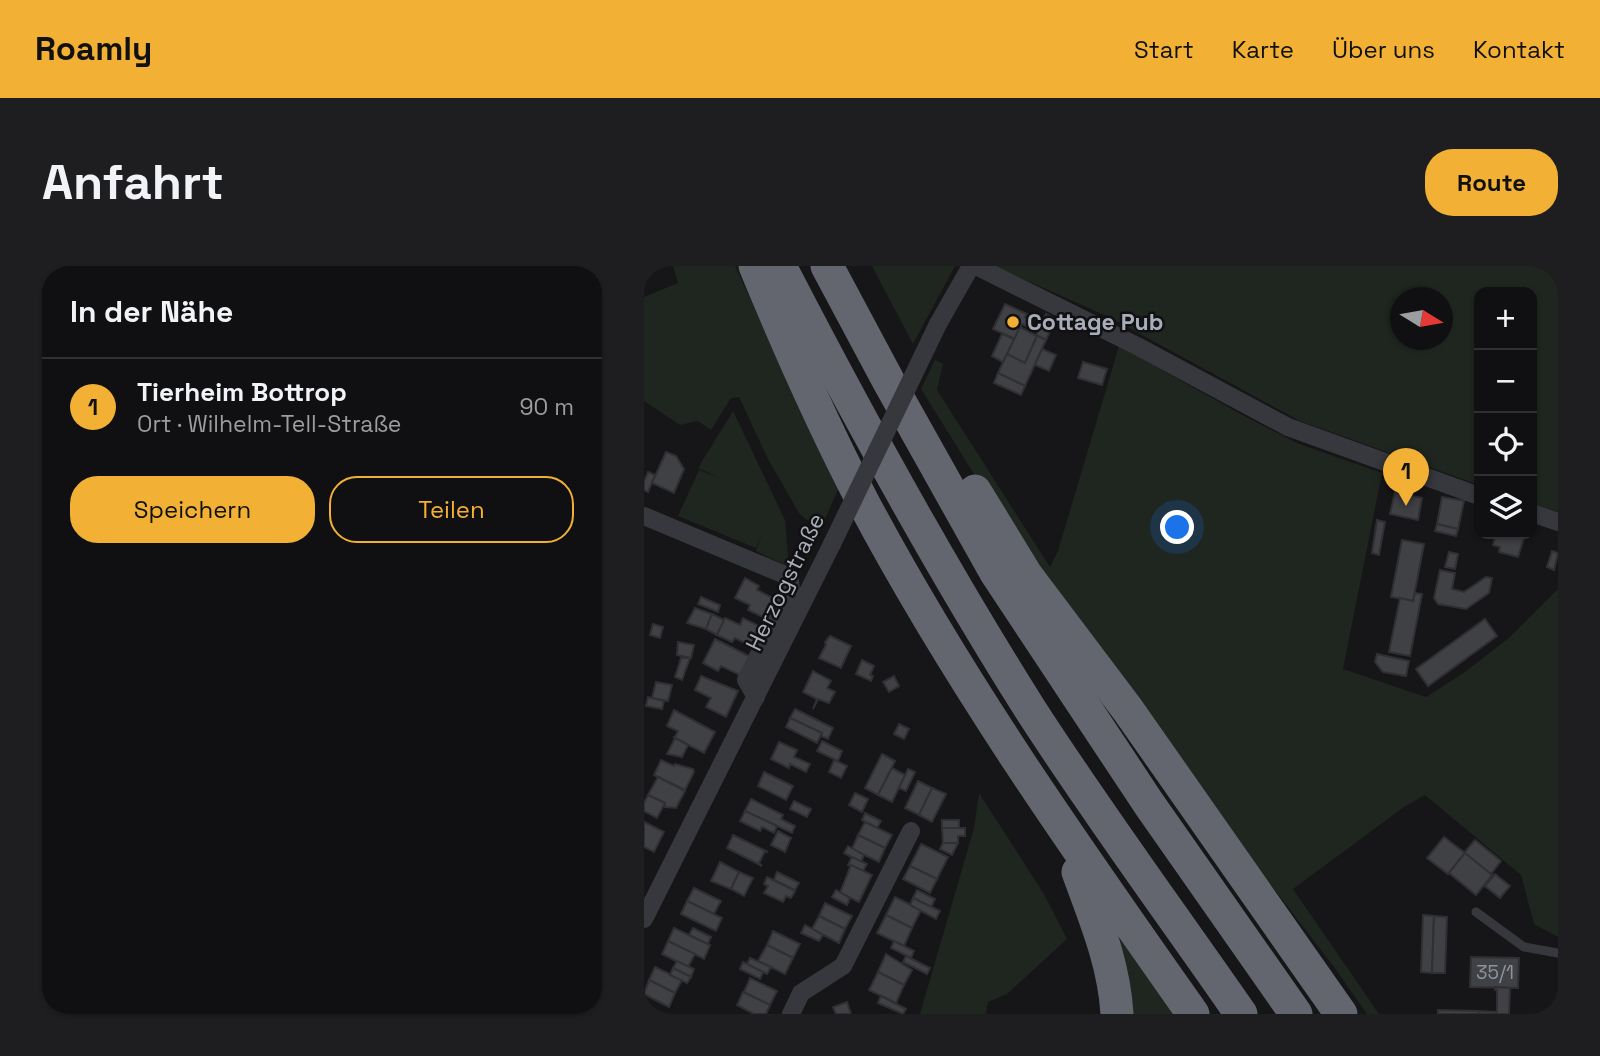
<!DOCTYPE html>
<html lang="de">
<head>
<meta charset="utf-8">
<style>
  body { margin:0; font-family:"Space Grotesk",sans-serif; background:#1e1e20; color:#f1f3f6 }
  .controls { position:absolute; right:21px; top:21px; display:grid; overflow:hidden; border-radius:14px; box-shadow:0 2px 5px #0004 }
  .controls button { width:63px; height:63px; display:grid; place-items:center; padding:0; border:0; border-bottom:2px solid #303032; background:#101012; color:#f1f3f6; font:35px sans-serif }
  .compass { position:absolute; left:746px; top:21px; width:63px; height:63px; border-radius:50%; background:#101012; box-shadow:0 2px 5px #0004; rotate:101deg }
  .you { position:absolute; left:534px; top:262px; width:24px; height:24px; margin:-18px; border:5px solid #fff; border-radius:50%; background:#1a73e8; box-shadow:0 0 0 10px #1a73e833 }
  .badge { display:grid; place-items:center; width:46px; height:46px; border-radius:50%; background:#f2b134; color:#111; font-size:23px; font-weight:700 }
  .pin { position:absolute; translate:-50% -58px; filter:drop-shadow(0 2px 4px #0008) }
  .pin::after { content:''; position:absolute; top:37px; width:24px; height:21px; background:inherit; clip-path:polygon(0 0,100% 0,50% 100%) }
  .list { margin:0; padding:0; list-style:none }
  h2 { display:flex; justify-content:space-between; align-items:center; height:91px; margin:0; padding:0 28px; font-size:30px }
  h2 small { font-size:23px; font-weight:400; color:#9c9d9f }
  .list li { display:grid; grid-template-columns:46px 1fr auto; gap:21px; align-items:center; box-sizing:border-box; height:98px; padding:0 28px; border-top:2px solid #303032 }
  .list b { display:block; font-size:26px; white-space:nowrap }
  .list p { margin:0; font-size:23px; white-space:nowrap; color:#9c9d9f }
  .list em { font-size:23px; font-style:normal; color:#9c9d9f }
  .actions { display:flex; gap:14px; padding:21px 28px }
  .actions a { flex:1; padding:16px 0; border:2px solid #f2b134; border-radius:28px; text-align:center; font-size:24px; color:#f2b134 }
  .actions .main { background:#f2b134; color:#111 }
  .icon { flex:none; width:38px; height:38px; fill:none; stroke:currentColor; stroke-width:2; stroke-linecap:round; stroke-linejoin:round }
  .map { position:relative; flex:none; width:914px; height:748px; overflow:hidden; border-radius:28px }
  header { display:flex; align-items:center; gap:42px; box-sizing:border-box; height:98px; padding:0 35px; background:#f2b134; color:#111 }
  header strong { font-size:33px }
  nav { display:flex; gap:38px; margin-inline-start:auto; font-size:24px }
  .intro { display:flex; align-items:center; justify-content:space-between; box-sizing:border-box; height:168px; padding:0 42px }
  h1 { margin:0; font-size:49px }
  .button { padding:18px 32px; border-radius:28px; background:#f2b134; color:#111; font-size:24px; font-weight:700 }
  main { display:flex; gap:42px; padding:0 42px }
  aside { flex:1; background:#101012; border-radius:28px; box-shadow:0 2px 5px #0004 }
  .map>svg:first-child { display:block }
</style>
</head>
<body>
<header>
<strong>Roamly</strong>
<nav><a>Start</a><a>Karte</a><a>Über uns</a><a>Kontakt</a></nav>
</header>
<div class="intro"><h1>Anfahrt</h1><a class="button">Route</a></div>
<main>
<aside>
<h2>In der Nähe<small></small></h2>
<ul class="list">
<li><span class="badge">1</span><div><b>Tierheim Bottrop</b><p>Ort · Wilhelm-Tell-Straße</p></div><em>90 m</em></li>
</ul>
<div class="actions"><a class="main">Speichern</a><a>Teilen</a></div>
</aside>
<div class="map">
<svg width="914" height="748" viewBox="0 0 914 748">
  <rect width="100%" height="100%" fill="#161618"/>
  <g fill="#1e261f" fill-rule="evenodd">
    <path d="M29 0H91L195 221 176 265 155 247 124 193 95 131 87 132 67 164 54 155 36 159 0 135V31L34 17Z"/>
    <path d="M228 0H311L269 78Z"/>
    <path d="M350 0H914V246L888 238V26H835V219L656 155 465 51ZM757 32H799V74H757Z"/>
    <path d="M475 80 602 151 655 178 738 207 699 403 782 431 821 406 866 371 914 323V671L890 658 877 609 781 529 760 541 649 623 735 748H723L690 701 551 520 366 266 277 123 291 94 299 98 293 124 406 301 414 285Z"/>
    <path d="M89 145 141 254 145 301 112 285 118 268 112 282 34 250 55 204 78 213 54 202Z"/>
    <path d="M335 527 400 628 423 673 363 728 344 736 342 748H276L330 562Z"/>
    <path d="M458 637 537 748H483Z"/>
  </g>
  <g fill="#404145" stroke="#303034" stroke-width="2">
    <path d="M361 38 383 48 381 51 387 54 384 61 378 58 371 73 349 63Z"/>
    <path d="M402 48 412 53 402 74 392 69Z"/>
    <path d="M376 61 393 70 381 97 363 88Z"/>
    <path d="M358 68 370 73 359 96 348 90Z"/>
    <path d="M393 70 402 74 381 120 354 107 363 88 381 97Z"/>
    <path d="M398 83 412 89 405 105 391 99Z"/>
    <path d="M439 96 463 103 458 119 434 112Z"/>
    <path d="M354 107 381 120 377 129 350 117Z"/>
    <path d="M22 186 32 190 40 203 30 227 8 217Z"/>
    <path d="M4 206 11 209 4 226 0 224V216Z"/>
    <path d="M751 226 778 232 774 254 746 248Z"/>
    <path d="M798 231 820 235 814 263 793 258Z"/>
    <path d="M733 254 741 256 735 289 728 287Z"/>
    <path d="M793 258 814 263 812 270 791 265Z"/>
    <path d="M852 268H881L874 291 855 286 856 281 849 279Z"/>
    <path d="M758 274 780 278 769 335 747 331Z"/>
    <path d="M908 285 914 287 910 304 903 301Z"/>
    <path d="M805 286 814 288 811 303 801 301Z"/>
    <path d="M796 304 811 307 808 323 820 326 842 311 848 312 845 327 822 343 794 338 790 332Z"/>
    <path d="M101 312 115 320 113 324 135 335 125 354 104 344 106 339 91 332Z"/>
    <path d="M771 327 778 328 766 390 745 386 756 332 769 335Z"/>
    <path d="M57 331 76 339 74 346 54 338Z"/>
    <path d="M51 342 68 348 62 363 43 357Z"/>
    <path d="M68 348 80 354 73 369 62 363Z"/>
    <path d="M81 352 96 359 99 352 121 363 111 382 91 372 88 376 73 369Z"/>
    <path d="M841 353 853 370 784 420 772 403Z"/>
    <path d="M9 358 19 361 16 372 6 369Z"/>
    <path d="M186 370 207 380 197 402 175 392 182 379 181 376Z"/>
    <path d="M71 373 107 391 98 410 77 400 74 405 59 397Z"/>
    <path d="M34 376 50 379 47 392 33 389Z"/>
    <path d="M733 388 765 395 762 410 739 406 731 396Z"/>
    <path d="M37 392H46L38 414 31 411Z"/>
    <path d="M218 394 230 400 226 409 229 410 227 415 212 408Z"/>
    <path d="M169 405 187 415 183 422 191 426 185 437 174 433 169 443 173 433 159 426Z"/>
    <path d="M57 410 94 425 82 451 62 441 67 432 51 424Z"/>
    <path d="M250 410 255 420 245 426 239 416Z"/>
    <path d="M12 416 28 419 24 435 8 432Z"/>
    <path d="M4 431 20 435 18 443 2 440Z"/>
    <path d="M151 443 189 462 184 473 177 470 178 467 146 452Z"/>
    <path d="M30 444 71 466 60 487 29 471H31L34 465 23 460Z"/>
    <path d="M146 452 178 467 173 477 142 461Z"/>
    <path d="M255 458 265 463 260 473 250 468Z"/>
    <path d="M31 472 44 479 38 491 23 488Z"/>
    <path d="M178 475 198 485 194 495 173 485Z"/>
    <path d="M135 476 153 484 150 491 166 498 162 506 146 498 145 502 127 493Z"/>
    <path d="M238 488 251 495 234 529 221 522Z"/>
    <path d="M17 494 30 500 31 498 49 503 50 506 41 524 10 509Z"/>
    <path d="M190 494 203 500 197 512 185 506Z"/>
    <path d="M248 502 261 509 248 536 234 529Z"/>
    <path d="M264 503 271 506 262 525 255 522Z"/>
    <path d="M120 506 149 520 142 534 114 520Z"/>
    <path d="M14 511 41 525 32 542 21 541V537L4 529Z"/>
    <path d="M274 515 288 522 275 549 261 542Z"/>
    <path d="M288 522 302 528 288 556 275 549Z"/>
    <path d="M211 527 224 533 218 546 205 539Z"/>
    <path d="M4 529 21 537 13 552 0 545V537Z"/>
    <path d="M107 533 139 549 137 553 151 560 148 567 101 545Z"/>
    <path d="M150 535 167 543 163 551 146 543Z"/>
    <path d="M101 545 133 560 130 567 118 561 116 565 96 555Z"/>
    <path d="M221 547 237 555 233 562 218 554Z"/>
    <rect x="298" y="554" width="17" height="8"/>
    <path d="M0 556 20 566 10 586 0 581Z"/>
    <path d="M221 556 248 569 241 582 214 569Z"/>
    <path d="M298 562H321V570H314V577H299Z"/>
    <path d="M134 565 147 572 141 586 127 579Z"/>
    <path d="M89 569 124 586 121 585 115 597 118 600 83 582Z"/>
    <path d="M214 569 241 582 235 596 208 583Z"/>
    <path d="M800 571 821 587 804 608 783 592Z"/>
    <path d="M831 574 857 595 847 608 820 587Z"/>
    <path d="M299 577H314L308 589 296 583Z"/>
    <path d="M277 578 304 591 293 613 266 600Z"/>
    <path d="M204 580 220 589 217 596 200 587Z"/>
    <path d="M821 587 848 609 832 629 805 607Z"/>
    <path d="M208 591 223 598 219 605 204 599Z"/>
    <path d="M76 596 95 606 87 623 67 615Z"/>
    <path d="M207 599 228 609 215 636 196 627Z"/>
    <path d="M266 600 293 613 286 627 259 613Z"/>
    <path d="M95 606 109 612 100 630 87 623Z"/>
    <path d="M133 606 155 617 151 624 130 614Z"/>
    <path d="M851 608 866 620 856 632 841 620Z"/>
    <path d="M123 611 151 625 147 632 142 630 139 636 120 627 124 620 120 618Z"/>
    <path d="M50 622 77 635 70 648 43 635Z"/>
    <path d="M192 624 206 632 203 639 188 631Z"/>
    <path d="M273 624 291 633 287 641 269 632Z"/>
    <path d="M251 631 277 644 268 662 242 649Z"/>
    <path d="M269 632 296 645 292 653 266 639Z"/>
    <path d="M43 635 78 652 72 665 37 648Z"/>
    <path d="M181 637 208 650 201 663 175 650Z"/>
    <path d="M242 649 268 662 260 680 233 667Z"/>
    <path d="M779 649 790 650 788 707 777 706Z"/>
    <path d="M175 650 201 663 195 677 168 663Z"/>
    <path d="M790 650 803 651 801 707H788Z"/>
    <path d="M161 659 179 669 175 675 157 667Z"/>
    <path d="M30 662 66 679 60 693 24 675Z"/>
    <path d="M49 662 67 671 64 678 45 669Z"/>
    <path d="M129 665 156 678 149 692 123 679Z"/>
    <path d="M24 675 51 688 44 701 18 688Z"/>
    <path d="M250 675 270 685 267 692 247 682Z"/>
    <path d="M123 679 149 692 141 708 114 695Z"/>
    <path d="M242 688 268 704 260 719 234 706Z"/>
    <path d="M262 690 286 702 283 708 259 696Z"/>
    <path d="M827 691 875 692 874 722 826 721Z"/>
    <path d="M106 692 127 701 123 708 103 698Z"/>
    <path d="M33 695 50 703 47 711 29 702Z"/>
    <path d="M99 696 119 706 116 713 96 703Z"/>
    <path d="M11 701 38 714 31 727 5 714Z"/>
    <path d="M29 702 47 711 43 717 26 709Z"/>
    <path d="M234 706 260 719 252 737 225 724Z"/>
    <path d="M106 712 133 725 126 739 100 726Z"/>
    <path d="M5 714 31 727 25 741 0 728Z"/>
    <path d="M851 721 866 722 865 748H835V745L853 746V724H851Z"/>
    <path d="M99 726 126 739 122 748H110L93 739Z"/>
    <path d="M237 730 262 743 259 748 234 737Z"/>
    <path d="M203 736 207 748H192L189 741Z"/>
    <path d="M794 744 835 745V748H794Z"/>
  </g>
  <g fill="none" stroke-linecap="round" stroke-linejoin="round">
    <path stroke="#37383d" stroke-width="9" d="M832 646 880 681 914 687"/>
    <g stroke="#37383d" stroke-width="18">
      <path d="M332 0 493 80 644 161 835 230"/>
      <path d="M294 58 327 0"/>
      <path d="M888 247 914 256"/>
      <path d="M0 250 141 309 146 315 147 325 102 414 112 431"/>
      <path d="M0 653 188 278"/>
      <path d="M147 748 157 727 199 700 267 565"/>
    </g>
    <g stroke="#63666e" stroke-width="33">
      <path d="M111 0C144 80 179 159 219 236 314 415 432 582 549 748"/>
      <path d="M136 0C214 151 295 299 386 443 453 547 527 647 597 748"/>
      <path d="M183 0 245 116 352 307 505 538 652 748"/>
      <path d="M331 225 383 310 484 444 697 748"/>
      <path d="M434 606C451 653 470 697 473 748"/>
    </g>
    <path stroke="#37383d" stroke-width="18" d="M188 278 294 58"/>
  </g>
  <circle fill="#f2b134" stroke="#111113" stroke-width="2.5" cx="369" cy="56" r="7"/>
  <g text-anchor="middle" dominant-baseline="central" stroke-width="5" stroke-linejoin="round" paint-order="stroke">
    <g font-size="19" fill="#8e929b">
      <text x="851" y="706">35/1</text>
    </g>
    <g font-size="23" font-weight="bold" fill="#a8adb8" stroke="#111113" text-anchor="start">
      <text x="383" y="56">Cottage Pub</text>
    </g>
    <g font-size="23" fill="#a8adb8" stroke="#111113">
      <text transform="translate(141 316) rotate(-64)">Herzogstraße</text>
    </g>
  </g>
</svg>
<div class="controls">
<button>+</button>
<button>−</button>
<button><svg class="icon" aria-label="locate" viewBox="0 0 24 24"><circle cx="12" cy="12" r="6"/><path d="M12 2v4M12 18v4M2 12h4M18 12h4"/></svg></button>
<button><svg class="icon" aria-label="layers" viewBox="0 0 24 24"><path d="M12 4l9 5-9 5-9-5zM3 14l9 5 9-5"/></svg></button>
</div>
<svg class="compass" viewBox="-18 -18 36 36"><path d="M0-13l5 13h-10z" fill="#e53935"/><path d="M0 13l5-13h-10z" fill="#9c9d9f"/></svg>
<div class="you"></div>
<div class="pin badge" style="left:762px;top:240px">1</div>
</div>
</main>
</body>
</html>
